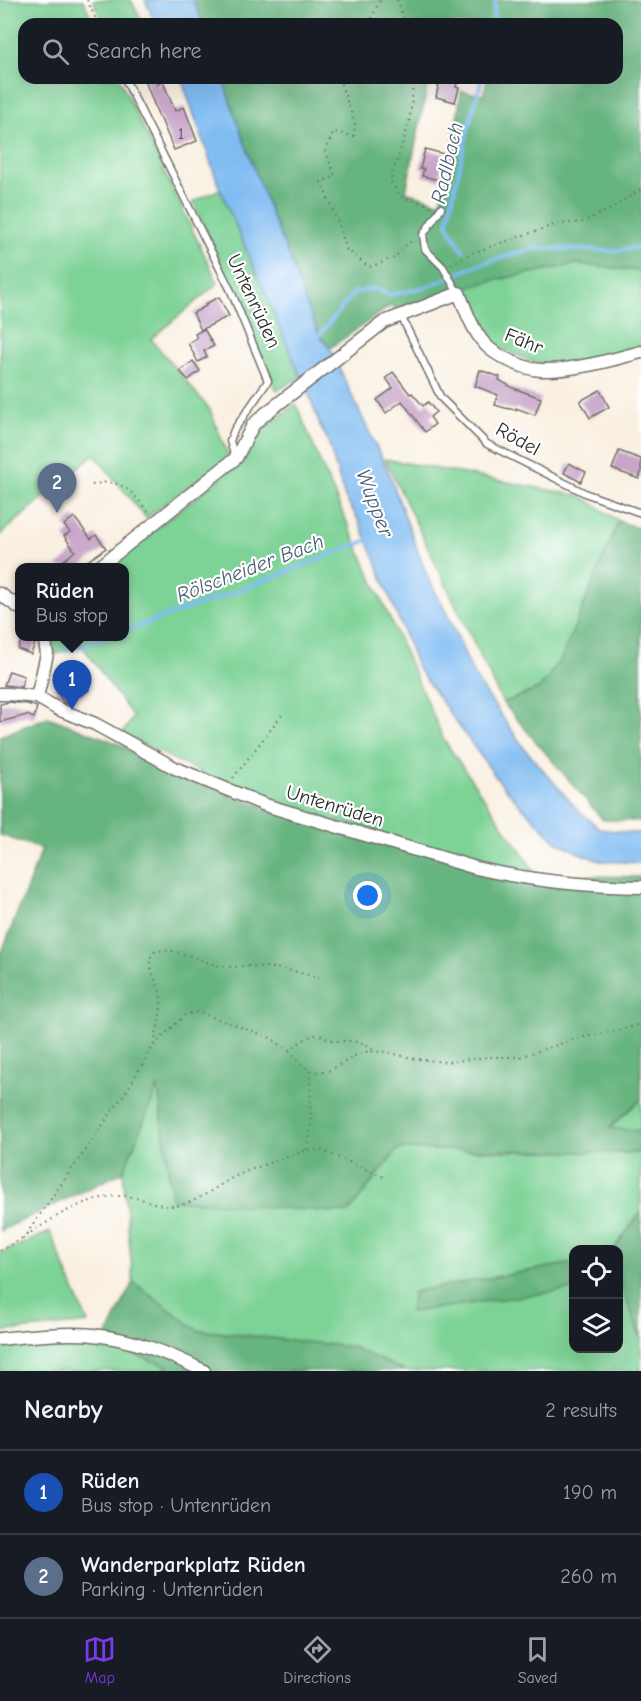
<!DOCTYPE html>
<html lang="en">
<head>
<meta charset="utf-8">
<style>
  body { margin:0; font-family:"Comic Neue",sans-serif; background:#20242c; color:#f1f3f6 }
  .controls { position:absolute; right:18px; bottom:18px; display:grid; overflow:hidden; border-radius:12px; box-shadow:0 6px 24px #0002 }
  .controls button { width:54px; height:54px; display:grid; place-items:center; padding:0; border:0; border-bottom:2px solid #363941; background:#171b24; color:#f1f3f6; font:30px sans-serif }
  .you { position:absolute; left:368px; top:896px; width:21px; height:21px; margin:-15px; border:4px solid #fff; border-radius:50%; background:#1a73e8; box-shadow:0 0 0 9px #1a73e833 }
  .badge { display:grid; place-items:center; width:39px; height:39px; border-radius:50%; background:#7c3aed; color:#fff; font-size:20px; font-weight:700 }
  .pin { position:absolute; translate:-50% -50px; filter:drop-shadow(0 2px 3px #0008) }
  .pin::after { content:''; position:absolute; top:32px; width:21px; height:18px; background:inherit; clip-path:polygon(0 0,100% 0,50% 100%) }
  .popup { position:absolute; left:15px; top:563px; width:114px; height:78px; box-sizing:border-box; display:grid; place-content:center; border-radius:12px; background:#171b24; filter:drop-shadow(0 2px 4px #0005); font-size:20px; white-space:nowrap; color:#9ea1a6 }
  .popup b { font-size:22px; color:#f1f3f6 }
  .popup::after { content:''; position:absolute; left:50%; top:100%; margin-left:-12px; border:12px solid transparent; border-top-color:#171b24 }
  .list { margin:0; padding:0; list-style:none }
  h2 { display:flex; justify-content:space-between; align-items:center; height:78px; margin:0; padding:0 24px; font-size:26px }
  h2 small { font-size:20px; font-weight:400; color:#9ea1a6 }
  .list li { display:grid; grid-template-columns:39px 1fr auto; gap:18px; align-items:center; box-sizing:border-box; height:84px; padding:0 24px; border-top:2px solid #363941 }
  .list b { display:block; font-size:22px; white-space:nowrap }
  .list p { margin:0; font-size:20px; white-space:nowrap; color:#9ea1a6 }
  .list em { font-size:20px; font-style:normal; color:#9ea1a6 }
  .icon { flex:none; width:33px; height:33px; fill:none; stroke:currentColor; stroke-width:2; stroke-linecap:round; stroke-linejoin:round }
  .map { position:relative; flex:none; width:641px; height:1371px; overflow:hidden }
  .search { position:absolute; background:#171b24; box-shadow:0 6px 24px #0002; left:18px; right:18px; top:18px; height:66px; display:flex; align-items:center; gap:15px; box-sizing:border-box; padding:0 21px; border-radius:18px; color:#9ea1a6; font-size:22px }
  .sheet { height:246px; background:#171b24 }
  nav { display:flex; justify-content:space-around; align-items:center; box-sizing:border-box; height:84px; border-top:2px solid #363941; background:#171b24; font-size:16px; color:#9ea1a6 }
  nav a { display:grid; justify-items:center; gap:3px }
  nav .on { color:#7c3aed }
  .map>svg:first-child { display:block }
</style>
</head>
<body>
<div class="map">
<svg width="641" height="1371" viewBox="0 0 641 1371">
  <rect width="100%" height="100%" fill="#fff"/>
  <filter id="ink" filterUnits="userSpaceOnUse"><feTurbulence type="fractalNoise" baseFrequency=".0167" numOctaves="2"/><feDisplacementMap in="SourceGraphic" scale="12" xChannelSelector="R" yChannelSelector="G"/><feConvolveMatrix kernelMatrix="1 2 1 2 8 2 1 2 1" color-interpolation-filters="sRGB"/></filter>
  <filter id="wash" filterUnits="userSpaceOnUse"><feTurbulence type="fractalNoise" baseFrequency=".008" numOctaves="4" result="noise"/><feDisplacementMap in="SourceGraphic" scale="24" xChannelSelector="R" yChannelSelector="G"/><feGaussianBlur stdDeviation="1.35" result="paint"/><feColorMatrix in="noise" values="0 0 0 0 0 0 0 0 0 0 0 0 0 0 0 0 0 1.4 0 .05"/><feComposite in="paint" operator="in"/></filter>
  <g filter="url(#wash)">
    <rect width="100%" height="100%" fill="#f9f0e1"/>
    <g fill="#7dd295" stroke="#547e60" stroke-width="1.5">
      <path d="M0 0H83L94 24H24V78H119L218 283 151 339 210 410 227 453V458L146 518 94 454 0 535Z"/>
      <path d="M93 0H131L143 24H104Z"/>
      <path d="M220 189 301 376 277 391 193 202Z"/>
      <path d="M576 264 641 271V347L583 361 545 367 497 347 480 329 459 290 486 282Z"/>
      <path d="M296 404 324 471 444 740 537 875 507 871 265 801 234 789 122 734 133 717 81 644 54 655 49 637 124 636V568L106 567 243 461 265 427Z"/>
      <path d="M385 459 581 496 619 521 562 657 540 688 503 703Z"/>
      <path d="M158 1086 172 1199 348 1213 398 1149 641 1153V1212L614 1249 574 1250 573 1263 413 1292 410 1311 573 1289 574 1348H618V1283L620 1282 641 1339V1371H405L352 1347 197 1330 133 1282 123 1172Z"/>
      <path d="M641 1099V1131L609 1129Z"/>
      <path d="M50 1232 88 1323 0 1332V1253Z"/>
      <path d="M13 1340 103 1344 169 1366 163 1371H0V1343Z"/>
    </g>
    <g fill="#66b47e" stroke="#487054" stroke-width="1.5">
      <path d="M193 0H641V271L576 264 486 282 397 311 392 305 330 348C307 323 301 286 289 256 284 243 278 230 273 217 254 172 238 125 222 78H429L406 191 440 203 450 168 461 91 483 95 488 78H617V24H203Z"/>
      <path d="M619 521 641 529V821L603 820 503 703 540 688 562 657Z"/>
      <path d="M48 717 117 743 234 797 373 842 537 875 641 877V1099L609 1128 641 1131V1153L398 1149 348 1213 172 1200 158 1087 123 1172 0 1231V957L42 849 0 835V736Z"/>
      <path d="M641 1212V1339L620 1283H619L618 1250 614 1249Z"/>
      <path d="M573 1263V1289L410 1312 413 1292Z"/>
      <path d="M133 1282 197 1330 352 1347 405 1371H163L168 1366 103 1344Z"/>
    </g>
    <g fill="#80bcf2" stroke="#56748e" stroke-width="1.5">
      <path d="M145 0H193L203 24H156Z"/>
      <path d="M181 78H222L243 138 272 217 289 256 304 299 320 337 330 348 362 417 388 471 426 573 452 624 474 676 524 748 577 809 600 829 632 833H641V863L600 861 579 853 556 841 521 806 498 780 418 669 371 549 358 519 345 498 327 438 321 428 311 400 220 189Z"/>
    </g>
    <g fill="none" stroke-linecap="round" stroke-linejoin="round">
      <g stroke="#80bcf2" stroke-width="4">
        <path d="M493 24 495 0"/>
        <path d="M463 251 447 224 467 132 482 78"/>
        <path d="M317 338 354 293 374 288 390 295 427 287 477 265 535 248 614 251 641 247"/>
        <path d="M124 631 235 592 371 539"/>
        <path d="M63 651 75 649 110 636"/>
      </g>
    </g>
    <g id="blocks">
      <g fill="#c9a5c9">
        <path d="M144 78H154L157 85 163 82 175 111 184 107 197 141 174 150 160 117H159Z"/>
        <path d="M440 78 458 80 456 87 459 88 455 102 436 97Z"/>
        <path d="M425 149 444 154 439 180 422 176 424 169H420Z"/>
        <path d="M219 297 229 316 201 330 193 313 206 306 205 304Z"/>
        <path d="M204 329 214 346 204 351 207 357 198 362 188 343 197 338 195 334Z"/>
        <path d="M193 361 200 371 188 380 180 371Z"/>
        <path d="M480 370 500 377 499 380 513 388 541 398 535 415 516 408V410L505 408 495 405 498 395 475 386Z"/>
        <path d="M393 372 410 394 412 393 423 406 428 402 436 412 430 417 435 424 425 432 402 401 386 413 377 400 393 388 386 378Z"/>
        <path d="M600 390 609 407 590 418 580 401Z"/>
        <path d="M619 451 641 459V473L639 479 612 469Z"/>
        <path d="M569 463 586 472 581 482 564 473Z"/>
        <path d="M74 517 91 539 96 535 106 548 79 567H56L75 551 64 536 70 532 64 525Z"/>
        <path d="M23 636 36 641 31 654 18 649Z"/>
        <path d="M9 671 24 676 21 687 4 685Z"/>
        <path d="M67 680 72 689 84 682 89 690 66 703 63 702 55 687Z"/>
        <path d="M9 702 27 704 37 707 34 718 27 715 0 722V704Z"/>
      </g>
    </g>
  </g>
  <g filter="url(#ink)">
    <use href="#blocks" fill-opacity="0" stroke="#73706b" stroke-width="1.5"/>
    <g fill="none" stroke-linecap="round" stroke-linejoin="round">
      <g stroke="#73706b" stroke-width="9">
        <g id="lane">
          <path d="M126 81 231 291 268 381 234 430 230 441 235 458"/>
          <path d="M441 208 423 235 425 249 443 267 458 293"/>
          <path d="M401 316 441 398 487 444 587 494 641 513"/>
        </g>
      </g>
      <g stroke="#73706b" stroke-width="15">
        <g id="street">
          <path d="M98 568 236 458 253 425 265 414 384 322 459 293C466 311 475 337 490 349 503 359 525 369 541 370 572 371 612 360 641 352"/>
          <path d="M0 594 20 608"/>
          <path d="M0 694H9L37 697 58 709 95 724 175 768 265 805 476 868C531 881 585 886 641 887"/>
          <path d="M37 697 47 654 44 636"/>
          <path d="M0 1339C28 1336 66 1332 93 1335 133 1339 168 1353 204 1371"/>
        </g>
      </g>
      <g stroke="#73706b" stroke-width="2" stroke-dasharray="1.5 4.5" stroke-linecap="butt">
        <path d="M87 0 98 24"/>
        <path d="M397 0 405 24"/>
        <path d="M369 24 380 0"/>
        <path d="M341 78 340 82 355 123 354 136 334 132 325 150 335 176 321 182 340 227 346 249 369 267 394 258 407 244 414 240"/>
        <path d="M413 78 412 100 409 124 390 181 401 197 432 206"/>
        <path d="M451 264 472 253 557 224 583 222 612 208 641 189"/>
        <path d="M92 485C122 476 131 492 149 512"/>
        <path d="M233 778 282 715"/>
        <path d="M154 1045C157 1027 163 1011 160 993 157 979 144 964 154 952 175 946 197 960 217 965 228 968 239 966 250 966 273 967 297 971 319 978"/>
        <path d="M289 1050 308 1037 319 1034C333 1045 343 1039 358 1042 365 1043 370 1047 376 1051"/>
        <path d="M307 1150 311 1124 310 1070"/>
        <path d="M23 1239 127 1090 154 1045 186 1014 198 1012 271 1038 288 1050 302 1065 310 1070 319 1072 331 1070 356 1055 369 1051 386 1052 416 1059 447 1062 488 1057H520L575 1039 620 1030 641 1024"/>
        <path d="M0 1251C40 1230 76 1195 123 1196 142 1196 162 1210 181 1205 202 1200 219 1184 238 1175 259 1166 284 1158 307 1150H319L328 1153 386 1178"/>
      </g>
      <use href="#lane" stroke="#fff" stroke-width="6"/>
      <use href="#street" stroke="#fff" stroke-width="12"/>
    </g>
  </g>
  <g text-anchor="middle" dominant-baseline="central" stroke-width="4.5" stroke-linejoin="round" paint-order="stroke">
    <g font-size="16" fill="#524a52">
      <text x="181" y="134">1</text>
    </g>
    <g font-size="20" fill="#2b2b2b" stroke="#fff">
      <text transform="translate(254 301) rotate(65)">Untenrüden</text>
      <text transform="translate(524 341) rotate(22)">Fähr</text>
      <text transform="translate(518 439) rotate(29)">Rödel</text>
      <text transform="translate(335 806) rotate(17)">Untenrüden</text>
    </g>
    <g font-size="21" font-style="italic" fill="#495e71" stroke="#fff">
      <text transform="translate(447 163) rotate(-77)">Radlbach</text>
      <text transform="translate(375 503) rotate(69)">Wupper</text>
      <text transform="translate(250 568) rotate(-21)">Rölscheider Bach</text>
    </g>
  </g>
</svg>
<div class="controls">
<button><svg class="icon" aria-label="locate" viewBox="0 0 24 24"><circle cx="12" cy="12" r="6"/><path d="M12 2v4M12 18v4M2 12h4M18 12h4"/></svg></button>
<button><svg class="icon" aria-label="layers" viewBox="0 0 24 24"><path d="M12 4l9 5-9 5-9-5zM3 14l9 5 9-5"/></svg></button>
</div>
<div class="you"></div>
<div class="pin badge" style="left:72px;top:710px;background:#1a4fb4">1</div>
<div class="popup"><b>Rüden</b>Bus stop</div>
<div class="pin badge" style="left:57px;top:513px;background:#5c6f8a">2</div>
<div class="search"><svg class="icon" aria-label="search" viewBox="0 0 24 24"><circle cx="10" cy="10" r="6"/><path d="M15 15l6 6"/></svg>Search here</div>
</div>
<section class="sheet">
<h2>Nearby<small>2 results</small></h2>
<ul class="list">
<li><span class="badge" style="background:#1a4fb4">1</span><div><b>Rüden</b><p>Bus stop · Untenrüden</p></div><em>190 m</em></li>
<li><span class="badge" style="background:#5c6f8a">2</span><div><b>Wanderparkplatz Rüden</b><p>Parking · Untenrüden</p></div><em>260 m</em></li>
</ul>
</section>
<nav>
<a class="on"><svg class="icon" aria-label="map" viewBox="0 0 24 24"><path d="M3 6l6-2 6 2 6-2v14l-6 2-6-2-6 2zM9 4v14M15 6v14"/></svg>Map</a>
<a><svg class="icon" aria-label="directions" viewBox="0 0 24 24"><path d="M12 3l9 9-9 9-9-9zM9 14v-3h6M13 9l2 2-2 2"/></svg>Directions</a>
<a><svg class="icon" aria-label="saved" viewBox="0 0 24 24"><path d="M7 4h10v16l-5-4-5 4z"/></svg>Saved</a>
</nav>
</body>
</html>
